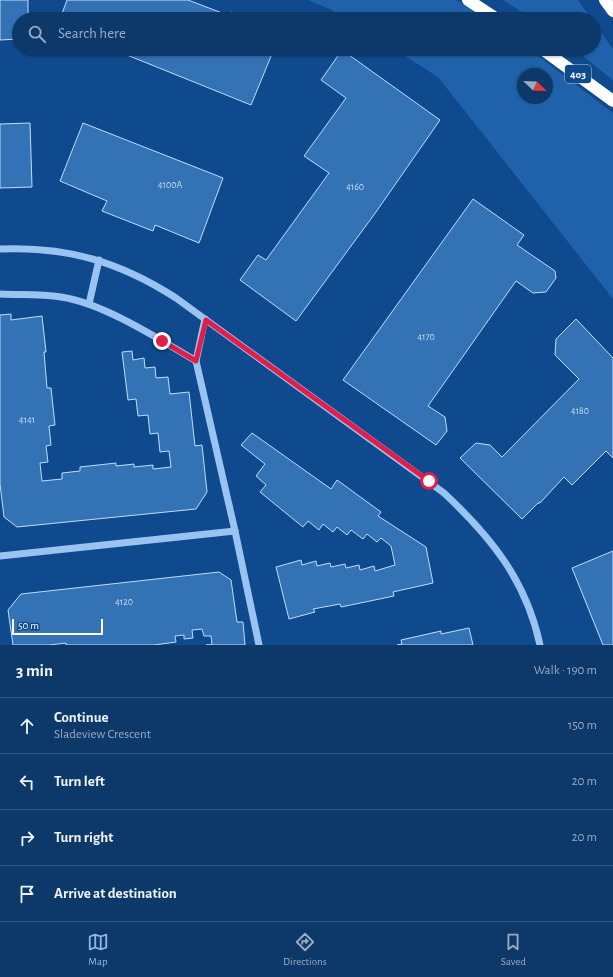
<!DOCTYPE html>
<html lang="en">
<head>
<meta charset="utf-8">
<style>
  body { margin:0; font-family:"Alegreya Sans",sans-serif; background:#153f70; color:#f1f3f6 }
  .compass { position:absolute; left:517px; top:68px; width:36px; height:36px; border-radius:50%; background:#0c386a; box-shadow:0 1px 3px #0004; rotate:113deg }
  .scale { position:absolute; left:12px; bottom:10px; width:91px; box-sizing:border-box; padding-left:4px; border:2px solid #fff; border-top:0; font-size:11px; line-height:14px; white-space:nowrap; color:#fff; -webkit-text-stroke:3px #104a8e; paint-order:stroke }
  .stop { position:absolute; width:12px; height:12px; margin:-9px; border:3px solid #e11d48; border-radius:50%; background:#fff }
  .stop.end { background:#e11d48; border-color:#fff; box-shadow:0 1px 4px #0008 }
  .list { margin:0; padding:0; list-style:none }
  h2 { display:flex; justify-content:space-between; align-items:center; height:52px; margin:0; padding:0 16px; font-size:17px }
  h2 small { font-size:13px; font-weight:400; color:#9aacc1 }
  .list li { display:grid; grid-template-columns:26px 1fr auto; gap:12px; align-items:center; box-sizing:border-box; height:56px; padding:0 16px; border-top:1px solid #2c527e }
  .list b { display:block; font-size:15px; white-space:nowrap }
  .list p { margin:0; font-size:13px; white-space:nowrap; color:#9aacc1 }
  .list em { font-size:13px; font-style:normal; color:#9aacc1 }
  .icon { flex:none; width:22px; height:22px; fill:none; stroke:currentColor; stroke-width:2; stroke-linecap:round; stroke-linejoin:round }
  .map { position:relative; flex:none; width:613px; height:645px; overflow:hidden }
  .search { position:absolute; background:#0c386a; box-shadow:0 1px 3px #0004; left:12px; right:12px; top:12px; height:44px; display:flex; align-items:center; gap:10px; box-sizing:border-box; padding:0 14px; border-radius:22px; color:#9aacc1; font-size:15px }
  .sheet { height:276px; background:#0c386a }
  nav { display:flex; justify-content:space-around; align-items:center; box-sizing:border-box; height:56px; border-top:1px solid #2c527e; background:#0c386a; font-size:11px; color:#9aacc1 }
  nav a { display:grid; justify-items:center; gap:2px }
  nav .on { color:#95b2f1 }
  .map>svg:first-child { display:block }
</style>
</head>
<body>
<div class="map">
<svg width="613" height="645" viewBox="0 0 613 645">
  <rect width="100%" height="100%" fill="#104a8e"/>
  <g fill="#1f62ab" fill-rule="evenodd">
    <path d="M308 0H456L488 19H345L330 9Z"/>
    <path d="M503 0H578L591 19H533Z"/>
    <path d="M594 23 613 49V80L574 49H594Z"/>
    <path d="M394 49H529L613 113V299L438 77ZM523 74H547V98H523Z"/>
  </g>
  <g fill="#3472b6" stroke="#c0ddfd">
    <path d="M0 0H28V19H19V39L0 40Z"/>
    <path d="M67 0H188L230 16 231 12 248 19H60Z"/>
    <path d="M112 49H274L251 105Z"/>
    <path d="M342 50 440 120 376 212 296 321 240 280 258 255 266 260 329 173 304 156 346 98 321 80Z"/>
    <path d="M30 123 32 187 0 188V124Z"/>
    <path d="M83 123 223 178 199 243 155 225 153 231 102 211 107 201 60 181Z"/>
    <path d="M473 199 524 235 517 245 555 271 556 278 546 292 533 293 516 281 428 406 445 417 447 431 436 445 343 380Z"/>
    <path d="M11 314V320L42 316 46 352H44L47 388H51L55 425 49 426 51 445 46 446 48 462 40 463 42 481 62 479V473L80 471V467L116 463V466L134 464V467L153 465V469L171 467 169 451 160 452 158 433 150 434 148 415 138 416 136 399 128 400 122 352 132 351 133 360 144 358 145 368 155 367 156 378 168 377 170 394 189 392 195 446 202 445 207 492 196 509 17 527 4 517 0 484V315Z"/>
    <path d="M576 319 613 358V458L606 451 572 485 564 477 540 503H538L522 519 460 458 476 443 490 445 502 457 579 379 555 355 556 339Z"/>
    <path d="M252 433 331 489 337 480 381 512 378 516 426 547 433 583 393 592 394 596 341 607 340 604 313 609 315 612 289 619 276 567 301 560 302 565 316 561 317 566 330 563 331 567 345 564 346 568 359 565 360 570 374 566 375 571 395 565 391 546 381 538 377 542 367 534 363 539 351 530 347 535 337 527 333 532 323 524 319 530 308 521 303 527 260 492 266 485 256 476 265 464 241 445Z"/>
    <path d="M613 551V645H603L572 568Z"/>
    <path d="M219 572 231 580 237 622H243L245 645H206H212L211 636H204L202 629 192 630 193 638 184 639V635L175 636 176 642 154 645H66V643L49 645H13L8 610 21 594Z"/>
    <path d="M469 628 473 645H397L402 644 401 640 441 631V634Z"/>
  </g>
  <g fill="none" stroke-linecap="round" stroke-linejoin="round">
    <g stroke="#99c4f2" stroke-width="7">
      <path d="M0 249C67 246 120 262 176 298L444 493C491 537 526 580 540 645"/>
      <path d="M0 294C20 295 41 294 61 297 103 303 159 339 196 361"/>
      <path d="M89 304 99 260"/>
      <path d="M205 319 196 361 235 531 259 645"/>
      <path d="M0 556 235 531"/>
    </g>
    <g stroke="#fff" stroke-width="12">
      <path d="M468 0 497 19"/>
      <path d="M605 0 613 11"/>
      <path d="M542 49 613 101"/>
    </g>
  </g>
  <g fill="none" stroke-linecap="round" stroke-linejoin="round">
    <path stroke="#e11d48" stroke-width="5" d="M162 341 196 361 206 320 429 481"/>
  </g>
  <g text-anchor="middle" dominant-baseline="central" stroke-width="3.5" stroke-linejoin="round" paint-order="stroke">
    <g font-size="10" fill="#ccdced">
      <text x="170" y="185">4100A</text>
      <text x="355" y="187">4160</text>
      <text x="426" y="337">4170</text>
      <text x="580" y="411">4180</text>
      <text x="27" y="420">4141</text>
      <text x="124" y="602">4120</text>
    </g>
    <rect fill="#104a8e" stroke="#b7c9dd" stroke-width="1" x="565" y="65" width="26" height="18" rx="3"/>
    <g font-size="11" font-weight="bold" fill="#fff">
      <text x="578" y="74">403</text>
    </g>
  </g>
</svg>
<svg class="compass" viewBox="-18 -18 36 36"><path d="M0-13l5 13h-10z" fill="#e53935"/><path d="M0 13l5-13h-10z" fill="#9aacc1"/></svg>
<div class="scale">50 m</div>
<div class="stop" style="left:429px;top:481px"></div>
<div class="stop end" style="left:162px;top:341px"></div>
<div class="search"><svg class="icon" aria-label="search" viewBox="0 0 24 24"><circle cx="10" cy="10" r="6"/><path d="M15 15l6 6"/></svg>Search here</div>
</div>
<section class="sheet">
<h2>3 min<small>Walk · 190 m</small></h2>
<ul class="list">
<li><svg class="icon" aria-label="ahead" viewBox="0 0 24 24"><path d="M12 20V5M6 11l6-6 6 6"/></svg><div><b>Continue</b><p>Sladeview Crescent</p></div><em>150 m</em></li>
<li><svg class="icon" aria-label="left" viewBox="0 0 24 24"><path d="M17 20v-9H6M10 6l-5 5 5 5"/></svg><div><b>Turn left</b></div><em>20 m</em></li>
<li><svg class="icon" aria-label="right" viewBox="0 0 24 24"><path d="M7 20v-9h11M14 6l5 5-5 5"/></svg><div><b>Turn right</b></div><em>20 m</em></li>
<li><svg class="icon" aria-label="arrive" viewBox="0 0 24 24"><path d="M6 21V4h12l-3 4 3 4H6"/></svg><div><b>Arrive at destination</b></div></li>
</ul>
</section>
<nav>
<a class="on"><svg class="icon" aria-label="map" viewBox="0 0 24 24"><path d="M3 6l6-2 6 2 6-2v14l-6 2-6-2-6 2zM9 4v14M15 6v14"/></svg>Map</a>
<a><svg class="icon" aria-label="directions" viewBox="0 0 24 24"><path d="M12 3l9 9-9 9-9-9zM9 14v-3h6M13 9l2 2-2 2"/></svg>Directions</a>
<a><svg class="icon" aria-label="saved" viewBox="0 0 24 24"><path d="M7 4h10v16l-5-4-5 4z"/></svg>Saved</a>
</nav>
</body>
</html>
